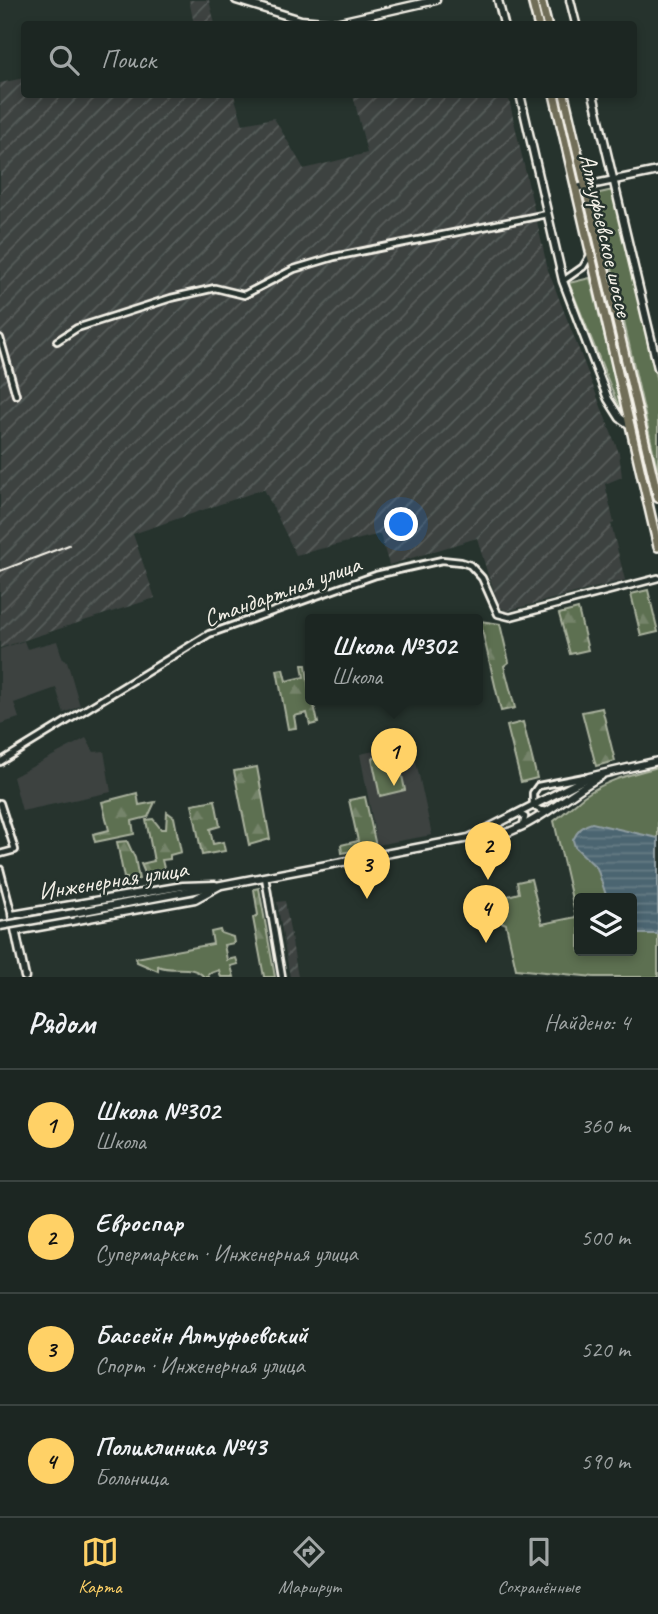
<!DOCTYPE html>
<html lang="ru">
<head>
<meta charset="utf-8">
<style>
  body { margin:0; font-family:Caveat,sans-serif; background:#252e2a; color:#f1f3f6 }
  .controls { position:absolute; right:21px; bottom:21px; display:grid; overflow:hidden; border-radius:7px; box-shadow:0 4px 10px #0003 }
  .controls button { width:63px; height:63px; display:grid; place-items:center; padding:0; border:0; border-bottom:2px solid #3a4340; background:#1c2622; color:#f1f3f6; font:35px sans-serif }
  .you { position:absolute; left:402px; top:525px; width:24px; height:24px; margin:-18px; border:5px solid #fff; border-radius:50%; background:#1a73e8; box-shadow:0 0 0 10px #1a73e833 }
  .badge { display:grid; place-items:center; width:46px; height:46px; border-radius:50%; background:#ffd166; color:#111; font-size:23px; font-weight:700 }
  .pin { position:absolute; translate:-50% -58px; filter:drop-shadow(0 2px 4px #0008) }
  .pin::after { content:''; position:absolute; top:37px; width:24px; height:21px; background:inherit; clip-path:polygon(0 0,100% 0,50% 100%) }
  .popup { position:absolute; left:305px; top:614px; width:178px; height:91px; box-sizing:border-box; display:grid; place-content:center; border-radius:7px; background:#1c2622; filter:drop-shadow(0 2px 5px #0005); font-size:23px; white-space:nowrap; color:#a0a5a5 }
  .popup b { font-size:26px; color:#f1f3f6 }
  .popup::after { content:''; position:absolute; left:50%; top:100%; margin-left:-14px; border:14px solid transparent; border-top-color:#1c2622 }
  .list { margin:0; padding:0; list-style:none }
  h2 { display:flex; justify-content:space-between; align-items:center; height:91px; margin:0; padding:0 28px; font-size:30px }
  h2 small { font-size:23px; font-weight:400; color:#a0a5a5 }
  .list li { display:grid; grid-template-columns:46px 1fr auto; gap:21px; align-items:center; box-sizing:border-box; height:112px; padding:0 28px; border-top:2px solid #3a4340 }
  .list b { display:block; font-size:26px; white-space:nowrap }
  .list p { margin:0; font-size:23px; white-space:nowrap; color:#a0a5a5 }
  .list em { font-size:23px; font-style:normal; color:#a0a5a5 }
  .icon { flex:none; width:38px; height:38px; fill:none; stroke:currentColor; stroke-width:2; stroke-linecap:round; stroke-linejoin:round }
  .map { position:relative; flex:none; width:658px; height:977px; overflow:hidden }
  .search { position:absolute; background:#1c2622; box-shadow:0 4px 10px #0003; left:21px; right:21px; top:21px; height:77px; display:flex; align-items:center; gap:18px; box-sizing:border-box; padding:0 24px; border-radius:7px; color:#a0a5a5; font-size:26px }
  .sheet { height:539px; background:#1c2622 }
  nav { display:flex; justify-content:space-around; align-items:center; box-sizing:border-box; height:98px; border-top:2px solid #3a4340; background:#1c2622; font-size:19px; color:#a0a5a5 }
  nav a { display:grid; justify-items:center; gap:4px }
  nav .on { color:#ffd166 }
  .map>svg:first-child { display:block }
</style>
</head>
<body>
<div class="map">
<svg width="658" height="977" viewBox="0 0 658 977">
  <defs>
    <pattern id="industrial-furrows" width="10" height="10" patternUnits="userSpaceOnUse" patternTransform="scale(1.75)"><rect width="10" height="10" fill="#3c4240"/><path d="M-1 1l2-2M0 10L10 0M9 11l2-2" fill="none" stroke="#595e5c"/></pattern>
    <pattern id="forest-firs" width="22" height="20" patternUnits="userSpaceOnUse" patternTransform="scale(1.75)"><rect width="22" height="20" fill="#5d6f51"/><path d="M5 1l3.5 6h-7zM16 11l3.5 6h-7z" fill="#75846a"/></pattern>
    <pattern id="water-rules" width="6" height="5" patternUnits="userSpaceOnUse" patternTransform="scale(1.75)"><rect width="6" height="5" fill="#4c6571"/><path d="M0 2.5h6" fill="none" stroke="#667c85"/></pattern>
  </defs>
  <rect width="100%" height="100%" fill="#26332d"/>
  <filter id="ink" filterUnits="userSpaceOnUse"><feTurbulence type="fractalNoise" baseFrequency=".0143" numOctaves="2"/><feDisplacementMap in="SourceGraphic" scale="14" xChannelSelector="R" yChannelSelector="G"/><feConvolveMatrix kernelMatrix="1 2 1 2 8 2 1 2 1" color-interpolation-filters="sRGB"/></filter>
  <g filter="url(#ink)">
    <g fill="#3c4240">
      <path d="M24 641 27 649 57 641 63 660 67 661 80 706 64 713 56 688 14 703 19 718 0 724V649Z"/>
      <path d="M86 738 94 752 104 751 111 792 22 811 13 777Z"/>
      <path d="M412 743 432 835 377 845 360 754Z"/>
    </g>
    <g fill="url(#industrial-furrows)">
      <path d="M189 0H209L215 24H194Z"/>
      <path d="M24 78V94L234 95 243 124 274 118 304 169 367 153 353 95H508L548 270 619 453 622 477 605 484 614 523 611 524 625 580 507 611 501 608 488 575 477 538 389 565 380 534 296 555 264 489 133 534 155 598 0 648V83Z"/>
      <path d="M285 901 298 977H290L277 902Z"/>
    </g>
    <g fill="#5d6f51" stroke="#a8b09c" stroke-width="2" fill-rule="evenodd">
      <path d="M613 190 658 386V472L595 194Z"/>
      <path d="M590 278 625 416 622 415 569 283Z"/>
      <path d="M397 752 405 790 380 796 372 758Z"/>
      <path d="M658 767V977H594L516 969 506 924 491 917 490 912 501 909 500 898 519 893 517 882 531 879 542 924 576 917 554 821C565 813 574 804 584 796 607 780 631 774 658 767ZM579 898H632V951H579Z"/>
      <path d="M220 930 221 933 233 937 234 943 224 945 227 960 236 958 238 964 231 966 234 977H221L219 970 208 974 209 977H204C192 963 173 973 158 966V971L137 962 136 958 213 944 211 932Z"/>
    </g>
    <g fill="url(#forest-firs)" stroke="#a8b09c" stroke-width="2">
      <path d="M648 590 658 632 641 636 631 594Z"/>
      <path d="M578 609 588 650 570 654 559 614Z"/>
      <path d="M480 621 500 624 509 662 504 666 515 708 501 711Z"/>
      <path d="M302 665H306L310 700H313L318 723 310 725 307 713 294 716 296 728 288 729 277 670 283 669 286 681 304 677Z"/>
      <path d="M602 708 615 761 596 766 582 712Z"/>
      <path d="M523 722 537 778 521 782 507 726Z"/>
      <path d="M257 767 270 839 249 845 234 771Z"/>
      <path d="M137 793 139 805 155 802 148 817 132 821 134 834 95 842 93 834 109 830 102 802Z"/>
      <path d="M365 797 376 846 342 853 341 845 358 841 349 800Z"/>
      <path d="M215 800 220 826 210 829 213 844 223 842 225 851 202 855 192 804Z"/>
      <path d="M167 812 174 817 181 852 170 855V859L162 860 165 872 145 886V873L141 864 154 861 146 820 153 819 161 829H166Z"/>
      <path d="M127 841 135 858 139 879 128 882 127 878H124L117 842Z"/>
      <path d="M259 888 275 977H264L253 918 258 915 254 889Z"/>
    </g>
    <path fill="url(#water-rules)" stroke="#8f9da1" stroke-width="2" d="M592 823 658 838V934H632V898H607L597 868 575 847 573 840C577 831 583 825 592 823Z"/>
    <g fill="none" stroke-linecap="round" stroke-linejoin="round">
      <g stroke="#f4f1e8" stroke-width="10">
        <g id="minor">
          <path d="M563 281 583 267 589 257"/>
          <path d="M0 338 16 395"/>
          <path d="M57 341 77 328 171 298 215 288 244 295 294 269 334 257 547 214"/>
          <path d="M0 762 209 634 376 575 442 560 461 562 470 565 482 578 498 614 510 617 658 578"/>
          <path d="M0 803 15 850 0 854"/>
          <path d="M548 811 540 810 533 806V793L538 786 584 777"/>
          <path d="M518 813 525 817 523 825"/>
          <path d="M0 869 12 915"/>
          <path d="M265 877 282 977"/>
        </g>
      </g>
      <g stroke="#f4f1e8" stroke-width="11">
        <g id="tertiary">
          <path d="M236 0 301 20 335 23 436 0"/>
          <path d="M498 0 504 24"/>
          <path d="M520 94 563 281 608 399 620 418 630 425"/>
          <path d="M576 188 658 171"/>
          <path d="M16 931 195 899 219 886"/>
          <path d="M25 977 12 915 183 886 215 885"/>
        </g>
      </g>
      <g stroke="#f4f1e8" stroke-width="11">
        <g id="secondary">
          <path d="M570 0 576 24"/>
          <path d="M593 94 658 368"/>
          <path d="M474 838C524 839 560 798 601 776"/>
          <path d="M74 913 469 838 589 777 658 761"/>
        </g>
      </g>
      <g stroke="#f4f1e8" stroke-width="12">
        <g id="primary">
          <path d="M532 0 538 24"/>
          <path d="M541 0 547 24"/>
          <path d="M554 94 658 547"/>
          <path d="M564 94 658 498"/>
        </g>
      </g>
      <use href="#minor" stroke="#26332d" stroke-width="4.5"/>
      <use href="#tertiary" stroke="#26332d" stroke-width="6"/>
      <use href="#secondary" stroke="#26332d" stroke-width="6"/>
      <use href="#primary" stroke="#716e59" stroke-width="7"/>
      <path stroke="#f4f1e8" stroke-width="2" d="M0 571 69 545"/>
      <g stroke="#f4f1e8" stroke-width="11" stroke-linecap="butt">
        <path id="secondary-bridge" d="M0 926 74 913"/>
      </g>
      <use href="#secondary-bridge" stroke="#26332d" stroke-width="6"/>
    </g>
  </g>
  <g text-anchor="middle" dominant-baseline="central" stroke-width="5" stroke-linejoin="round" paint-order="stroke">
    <g font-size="24" fill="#f4f1e8" stroke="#26332d">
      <text transform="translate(606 235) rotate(77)">Алтуфьевское шоссе</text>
      <text transform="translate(282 591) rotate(-20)">Стандартная улица</text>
      <text transform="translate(113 880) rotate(-9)">Инженерная улица</text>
    </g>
  </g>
</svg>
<div class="controls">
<button><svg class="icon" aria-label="layers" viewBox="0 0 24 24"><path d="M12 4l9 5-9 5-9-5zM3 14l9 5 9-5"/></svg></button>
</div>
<div class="you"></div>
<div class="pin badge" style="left:394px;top:786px">1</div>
<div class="popup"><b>Школа №302</b>Школа</div>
<div class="pin badge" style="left:488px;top:880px">2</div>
<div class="pin badge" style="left:367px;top:899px">3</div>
<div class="pin badge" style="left:486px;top:943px">4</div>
<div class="search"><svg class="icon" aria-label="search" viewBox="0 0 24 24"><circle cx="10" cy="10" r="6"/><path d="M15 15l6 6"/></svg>Поиск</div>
</div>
<section class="sheet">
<h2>Рядом<small>Найдено: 4</small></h2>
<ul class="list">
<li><span class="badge">1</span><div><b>Школа №302</b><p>Школа</p></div><em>360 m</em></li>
<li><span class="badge">2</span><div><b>Евроспар</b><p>Супермаркет · Инженерная улица</p></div><em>500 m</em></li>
<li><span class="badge">3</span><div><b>Бассейн Алтуфьевский</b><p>Спорт · Инженерная улица</p></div><em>520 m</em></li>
<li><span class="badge">4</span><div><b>Поликлиника №43</b><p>Больница</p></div><em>590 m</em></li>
</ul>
</section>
<nav>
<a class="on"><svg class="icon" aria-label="map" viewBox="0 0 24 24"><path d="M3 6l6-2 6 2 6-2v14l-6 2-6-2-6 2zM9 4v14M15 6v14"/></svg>Карта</a>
<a><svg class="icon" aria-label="directions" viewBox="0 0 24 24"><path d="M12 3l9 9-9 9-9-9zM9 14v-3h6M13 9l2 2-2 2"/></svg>Маршрут</a>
<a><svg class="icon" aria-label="saved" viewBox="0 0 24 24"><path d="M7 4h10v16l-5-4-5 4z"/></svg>Сохранённые</a>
</nav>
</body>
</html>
